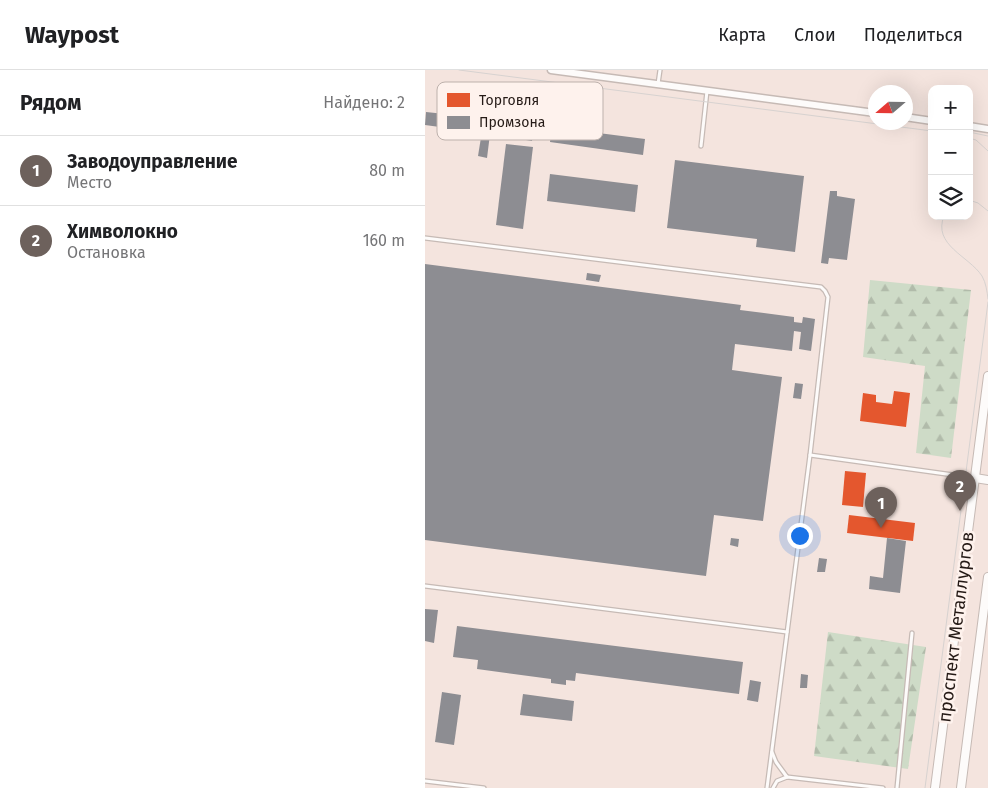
<!DOCTYPE html>
<html lang="ru">
<head>
<meta charset="utf-8">
<style>
  body { margin:0; font-family:"Fira Sans",sans-serif; background:#f2f2f2; color:#202124 }
  .controls { position:absolute; right:15px; top:15px; display:grid; overflow:hidden; border-radius:10px; box-shadow:0 5px 20px #0002 }
  .controls button { width:45px; height:45px; display:grid; place-items:center; padding:0; border:0; border-bottom:1px solid #e0e0e0; background:#fff; color:#202124; font:25px sans-serif }
  .compass { position:absolute; left:443px; top:15px; width:45px; height:45px; border-radius:50%; background:#fff; box-shadow:0 5px 20px #0002; rotate:250deg }
  .you { position:absolute; left:374px; top:465px; width:18px; height:18px; margin:-12px; border:4px solid #fff; border-radius:50%; background:#1a73e8; box-shadow:0 0 0 8px #1a73e833 }
  .badge { display:grid; place-items:center; width:32px; height:32px; border-radius:50%; background:#6d615c; color:#fff; font-size:16px; font-weight:700 }
  .pin { position:absolute; translate:-50% -41px; filter:drop-shadow(0 1px 2px #0008) }
  .pin::after { content:''; position:absolute; top:26px; width:18px; height:15px; background:inherit; clip-path:polygon(0 0,100% 0,50% 100%) }
  .list { margin:0; padding:0; list-style:none }
  h2 { display:flex; justify-content:space-between; align-items:center; height:65px; margin:0; padding:0 20px; font-size:21px }
  h2 small { font-size:16px; font-weight:400; color:#757577 }
  .list li { display:grid; grid-template-columns:32px 1fr auto; gap:15px; align-items:center; box-sizing:border-box; height:70px; padding:0 20px; border-top:1px solid #e0e0e0 }
  .list b { display:block; font-size:19px; white-space:nowrap }
  .list p { margin:0; font-size:16px; white-space:nowrap; color:#757577 }
  .list em { font-size:16px; font-style:normal; color:#757577 }
  .icon { flex:none; width:28px; height:28px; fill:none; stroke:currentColor; stroke-width:2; stroke-linecap:round; stroke-linejoin:round }
  .map { position:relative; flex:none; width:563px; height:718px; overflow:hidden }
  header { display:flex; align-items:center; gap:30px; box-sizing:border-box; height:70px; padding:0 25px; background:#fff; border-bottom:1px solid #e0e0e0 }
  header strong { font-size:24px }
  nav { display:flex; gap:28px; margin-inline-start:auto; font-size:18px }
  main { display:flex }
  aside { flex:1; background:#fff }
  .map>svg:first-child { display:block }
</style>
</head>
<body>
<header>
<strong>Waypost</strong>
<nav><a>Карта</a><a>Слои</a><a>Поделиться</a></nav>
</header>
<main>
<aside>
<h2>Рядом<small>Найдено: 2</small></h2>
<ul class="list">
<li><span class="badge">1</span><div><b>Заводоуправление</b><p>Место</p></div><em>80 m</em></li>
<li><span class="badge">2</span><div><b>Химволокно</b><p>Остановка</p></div><em>160 m</em></li>
</ul>
</aside>
<div class="map">
<svg width="563" height="718" viewBox="0 0 563 718">
  <defs>
    <pattern id="forest-firs" width="22" height="20" patternUnits="userSpaceOnUse" patternTransform="scale(1.25)"><rect width="22" height="20" fill="#cedbc7"/><path d="M5 1l3.5 6h-7zM16 11l3.5 6h-7z" fill="#b1bbaa"/></pattern>
  </defs>
  <rect width="100%" height="100%" fill="#f4e4de"/>
  <g fill="url(#forest-firs)">
    <path d="M445 210 546 220 526 388 491 383 500 296 438 287Z"/>
    <path d="M403 562 501 577 483 699 389 686Z"/>
  </g>
  <g fill="#e4572e">
    <path d="M469 321 485 323 481 357 435 351 438 323 451 325V332L467 334Z"/>
    <path d="M420 401 441 403 438 437 417 435Z"/>
    <path d="M424 445 490 453 488 471 422 463Z"/>
  </g>
  <g fill="#8d8d92">
    <path d="M1 42 39 46 37 60 0 55Z"/>
    <path d="M79 53 109 58 107 71 77 66Z"/>
    <path d="M58 55 66 56 62 88 53 86Z"/>
    <path d="M127 57 220 69 218 85 125 72Z"/>
    <path d="M81 74 108 77 98 159 71 155Z"/>
    <path d="M250 90 379 106 370 182 331 177 332 169 242 158Z"/>
    <path d="M125 104 213 115 210 142 122 131Z"/>
    <path d="M405 121H412V126L430 129 422 190 404 188 403 194 396 193Z"/>
    <path d="M0 194 316 235 315 240 369 247V252L377 253 378 247 390 249 386 281 374 279 376 262 369 261 367 281 310 274 307 300 357 307 338 451 289 445 281 506 0 470Z"/>
    <path d="M162 203 176 205 174 212 161 210Z"/>
    <path d="M370 313 378 314 376 329 368 328Z"/>
    <path d="M306 468 314 469 313 477 305 475Z"/>
    <path d="M462 468 481 471 475 523 444 519 445 506 458 508Z"/>
    <path d="M394 488 402 489 400 502H392Z"/>
    <path d="M0 539 13 540 9 573 0 571Z"/>
    <path d="M32 556 318 592 314 624 151 603 150 611 141 610V615L126 613V609L52 599 53 590 28 587Z"/>
    <path d="M376 604 383 605 382 618H375Z"/>
    <path d="M325 610 336 612 333 632 322 630Z"/>
    <path d="M17 622 36 625 29 675 10 672Z"/>
    <path d="M98 624 149 631 147 651 95 645Z"/>
  </g>
  <g fill="none" stroke-linecap="round" stroke-linejoin="round">
    <g stroke="#c6bab5" stroke-width="5.5">
      <g id="service">
        <path d="M233 14 235 0"/>
        <path d="M276 76 282 21"/>
        <path d="M0 168 396 217 400 221 403 227 385 385 342 718"/>
        <path d="M385 385 550 408"/>
        <path d="M0 516 362 562"/>
        <path d="M347 682 351 692 362 707"/>
        <path d="M0 711 59 718"/>
        <path d="M348 718 352 711 362 707 458 718"/>
        <path d="M472 718 487 563"/>
      </g>
    </g>
    <g stroke="#c6bab5" stroke-width="9">
      <g id="minor">
        <path d="M126 0 450 43"/>
        <path d="M480 47 507 51"/>
        <path d="M544 56 563 59"/>
      </g>
    </g>
    <g stroke="#c6bab5" stroke-width="10">
      <g id="tertiary">
        <path d="M550 408 563 410"/>
        <path d="M510 718 563 306"/>
        <path d="M536 718 563 507"/>
      </g>
    </g>
    <use href="#service" stroke="#fdfbfa" stroke-width="3"/>
    <use href="#minor" stroke="#fdfbfa" stroke-width="6"/>
    <use href="#tertiary" stroke="#fdfbfa" stroke-width="8"/>
    <g stroke="#d7d2d0" stroke-width="1">
      <path d="M34 0 507 61"/>
      <path d="M544 62 563 66"/>
      <path d="M544 68 551 70 563 81"/>
      <path d="M544 130 553 133 563 141"/>
      <path d="M519 146C507 175 544 186 557 206 561 213 562 221 563 229"/>
      <path d="M500 718 563 232"/>
    </g>
  </g>
  <g text-anchor="middle" dominant-baseline="central" stroke-width="5" stroke-linejoin="round" paint-order="stroke">
    <g font-size="18" fill="#251a16" stroke="#fef2ed">
      <text transform="translate(531 557) rotate(-83)">проспект Металлургов</text>
    </g>
  </g>
  <rect x="12" y="12" width="166" height="58" rx="8" fill="#fef2ed" stroke="#bdb1ac" stroke-width="1"/>
  <rect x="22" y="23" width="23" height="14" fill="#e4572e"/>
  <rect x="22" y="46" width="23" height="13" fill="#8d8d92"/>
  <g font-size="14" fill="#251a16">
    <text x="54" y="35">Торговля</text>
    <text x="54" y="57">Промзона</text>
  </g>
</svg>
<div class="controls">
<button>+</button>
<button>−</button>
<button><svg class="icon" aria-label="layers" viewBox="0 0 24 24"><path d="M12 4l9 5-9 5-9-5zM3 14l9 5 9-5"/></svg></button>
</div>
<svg class="compass" viewBox="-18 -18 36 36"><path d="M0-13l5 13h-10z" fill="#e53935"/><path d="M0 13l5-13h-10z" fill="#757577"/></svg>
<div class="you"></div>
<div class="pin badge" style="left:456px;top:458px">1</div>
<div class="pin badge" style="left:535px;top:441px">2</div>
</div>
</main>
</body>
</html>
